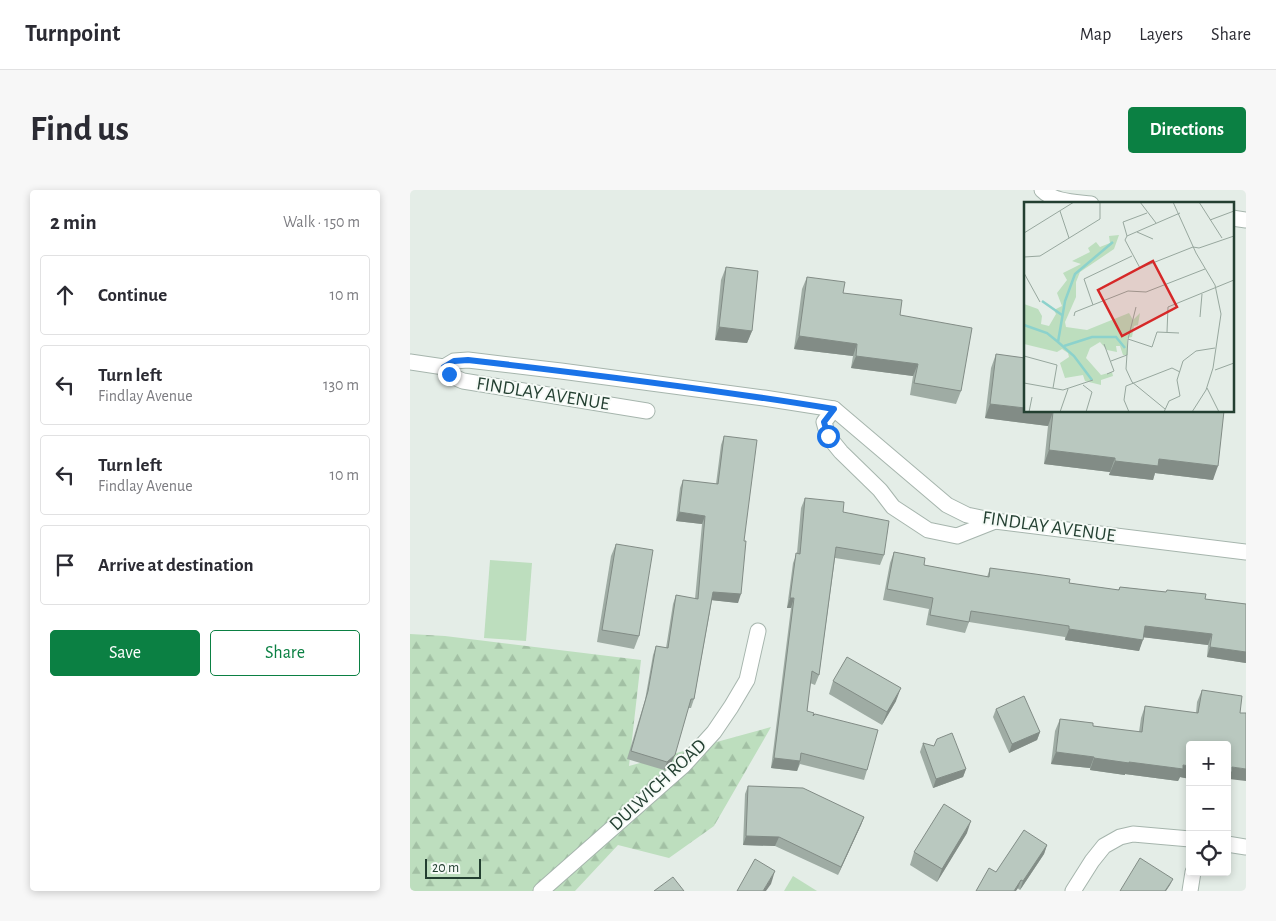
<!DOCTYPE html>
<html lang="en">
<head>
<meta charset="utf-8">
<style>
  body { margin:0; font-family:"Alegreya Sans",sans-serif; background:#f7f7f7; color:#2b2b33 }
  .controls { position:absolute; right:15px; bottom:15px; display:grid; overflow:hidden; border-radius:5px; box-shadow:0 2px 8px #0003 }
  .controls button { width:45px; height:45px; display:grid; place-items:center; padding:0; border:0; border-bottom:1px solid #e1e1e2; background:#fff; color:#2b2b33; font:25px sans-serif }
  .scale { position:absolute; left:15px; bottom:12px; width:56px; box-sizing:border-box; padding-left:5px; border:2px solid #233f31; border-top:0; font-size:14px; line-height:18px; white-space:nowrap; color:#233f31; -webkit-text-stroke:4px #f5faf6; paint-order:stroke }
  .stop { position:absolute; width:15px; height:15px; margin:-11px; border:4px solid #1a73e8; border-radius:50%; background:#fff }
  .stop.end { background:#1a73e8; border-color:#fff; box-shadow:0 1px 5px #0008 }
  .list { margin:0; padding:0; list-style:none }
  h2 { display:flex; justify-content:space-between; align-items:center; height:65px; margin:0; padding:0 20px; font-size:21px }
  h2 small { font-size:16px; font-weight:400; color:#7c7c81 }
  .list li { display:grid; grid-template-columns:32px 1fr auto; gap:15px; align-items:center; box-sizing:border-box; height:80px; margin:0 10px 10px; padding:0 10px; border:1px solid #e1e1e2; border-radius:5px }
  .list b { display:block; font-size:19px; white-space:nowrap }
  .list p { margin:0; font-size:16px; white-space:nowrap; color:#7c7c81 }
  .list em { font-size:16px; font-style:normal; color:#7c7c81 }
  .actions { display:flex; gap:10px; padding:15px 20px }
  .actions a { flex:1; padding:11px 0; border:1px solid #0b8043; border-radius:5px; text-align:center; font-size:18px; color:#0b8043 }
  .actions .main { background:#0b8043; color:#fff }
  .icon { flex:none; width:28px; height:28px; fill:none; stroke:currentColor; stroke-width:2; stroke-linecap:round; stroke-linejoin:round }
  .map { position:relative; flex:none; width:836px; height:701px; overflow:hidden; border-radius:5px }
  header { display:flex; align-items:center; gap:30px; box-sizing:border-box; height:70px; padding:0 25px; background:#fff; border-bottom:1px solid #e1e1e2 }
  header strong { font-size:24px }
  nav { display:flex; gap:28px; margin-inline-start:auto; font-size:18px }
  .intro { display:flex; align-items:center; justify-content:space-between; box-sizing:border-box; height:120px; padding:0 30px }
  h1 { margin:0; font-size:35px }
  .button { padding:12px 22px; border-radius:5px; background:#0b8043; color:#fff; font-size:18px; font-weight:700 }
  main { display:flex; gap:30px; padding:0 30px }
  aside { flex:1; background:#fff; border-radius:5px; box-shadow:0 2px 8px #0003 }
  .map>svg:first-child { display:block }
</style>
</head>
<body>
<header>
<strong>Turnpoint</strong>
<nav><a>Map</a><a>Layers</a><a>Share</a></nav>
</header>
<div class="intro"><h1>Find us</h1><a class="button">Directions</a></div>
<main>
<aside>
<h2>2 min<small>Walk · 150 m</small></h2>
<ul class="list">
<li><svg class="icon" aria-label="ahead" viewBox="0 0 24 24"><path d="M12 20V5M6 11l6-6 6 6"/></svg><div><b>Continue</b></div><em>10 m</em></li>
<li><svg class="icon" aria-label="left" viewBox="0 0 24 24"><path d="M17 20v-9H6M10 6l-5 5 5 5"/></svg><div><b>Turn left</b><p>Findlay Avenue</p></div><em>130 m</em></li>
<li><svg class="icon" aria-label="left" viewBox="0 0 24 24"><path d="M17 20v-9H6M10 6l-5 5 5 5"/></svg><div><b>Turn left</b><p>Findlay Avenue</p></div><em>10 m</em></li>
<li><svg class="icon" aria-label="arrive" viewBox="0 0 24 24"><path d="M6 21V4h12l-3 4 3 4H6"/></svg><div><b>Arrive at destination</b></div></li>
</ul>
<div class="actions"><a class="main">Save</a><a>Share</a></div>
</aside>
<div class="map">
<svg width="836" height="701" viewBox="0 0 836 701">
  <defs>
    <pattern id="forest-firs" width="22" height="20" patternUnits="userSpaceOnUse" patternTransform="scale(1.25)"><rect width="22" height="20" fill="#bddebe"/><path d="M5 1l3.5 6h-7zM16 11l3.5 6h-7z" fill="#a2c0a4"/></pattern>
  </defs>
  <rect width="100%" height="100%" fill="#e4ede7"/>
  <path fill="url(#forest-firs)" d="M0 444 35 446 231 470 219 576 361 537 304 636 259 668 208 655 165 701H0Z"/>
  <g fill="#bddebe">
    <path d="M80 370 122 373 116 451 74 448Z"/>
    <path d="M383 686 407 701H374Z"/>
  </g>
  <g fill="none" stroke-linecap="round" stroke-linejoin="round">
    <g stroke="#a6b5ad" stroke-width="17">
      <g id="minor">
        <path d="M632 0C644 12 664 12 681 14"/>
        <path d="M822 28 836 30"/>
        <path d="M0 172 34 177 44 171 58 170 151 181 354 208 424 219 537 315 557 325 585 331 836 362"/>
        <path d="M34 177 39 185 53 191 237 221"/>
        <path d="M424 219 414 232 418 246 431 262 470 300 483 317 518 340 547 346 585 331"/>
        <path d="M817 654 836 657"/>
        <path d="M131 701 274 575 304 542 321 517 337 490 348 441"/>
        <path d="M663 701 682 671 694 656 710 647 723 644 780 649"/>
        <path d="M780 701 783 682"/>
      </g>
    </g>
    <use href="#minor" stroke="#fff" stroke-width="15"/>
  </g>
  <g fill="#9faca4">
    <path d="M316 77 342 141 337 153 305 150 311 90Z"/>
    <path d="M397 87 433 103 490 125 551 201 546 214 500 205 503 186 441 178 443 166 384 159 392 99Z"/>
    <path d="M586 164 615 221H814L803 290 745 283 743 290 699 285 700 282 634 274 638 236 575 228 581 178Z"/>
    <path d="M314 246 334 351 328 413 302 410 284 509 281 518H278L261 574 254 580 217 569 235 510 243 465 246 456 256 458 263 414 266 405 285 409 292 334 266 331 270 298 273 290 306 294 311 255Z"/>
    <path d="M395 308 433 322 474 365 470 375 425 368 409 485 405 495 400 493 397 521 403 526 457 580 454 590 390 574 387 581 361 578 381 418H377L383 373 387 363 391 318Z"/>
    <path d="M206 354 229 446 224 459 187 452 201 366Z"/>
    <path d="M484 362 514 375 577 387 580 378 659 393 708 400 710 397 756 402 757 400 795 409 836 414V473L797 467 798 455 733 447 729 461 655 450V447L559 432 555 443 516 435 519 419 473 410 480 373Z"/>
    <path d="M423 491 486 511 472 535 419 504Z"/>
    <path d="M792 500 819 589 780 555V589L770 587 768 591 715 584V585L680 580V578L641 574 645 541 650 529 683 536 729 542 731 528 735 516 786 523 787 512Z"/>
    <path d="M586 519 630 542 627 550 599 563 583 527Z"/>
    <path d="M513 553 556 579 553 587 523 598 510 562Z"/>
    <path d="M338 596 454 627 451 635 428 685 365 656 333 655 335 604Z"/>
    <path d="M557 643 527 692 500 675 504 662Z"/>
    <path d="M637 655 634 664 610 700 586 682Z"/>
  </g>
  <g fill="#828c86">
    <path d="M309 137 342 141 337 153 305 150Z"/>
    <path d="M389 146 447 154 443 166 384 159Z"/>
    <path d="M446 166 508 174 503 186 441 178Z"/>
    <path d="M580 214 615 218V221H637L643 222 638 236 575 228Z"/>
    <path d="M639 260 705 268 700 282 634 274Z"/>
    <path d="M749 269 808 276 803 290 745 283 743 290 699 285 705 271Z"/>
    <path d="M269 322 295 326 292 334 266 331Z"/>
    <path d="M303 402 331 404 328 413 300 410Z"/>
    <path d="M380 408H384L381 418H377Z"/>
    <path d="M735 436 802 444 798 455 731 447Z"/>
    <path d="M659 439 733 450 729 461 655 450Z"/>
    <path d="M800 457 836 462V473L797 467Z"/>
    <path d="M491 498 486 511 472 535 477 522Z"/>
    <path d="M630 542 627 550 599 563 602 554Z"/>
    <path d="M646 562 684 567 680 578 641 574Z"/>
    <path d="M265 565 261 574 254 580 257 572Z"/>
    <path d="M364 568 390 571 387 581 361 578Z"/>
    <path d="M684 568 719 572 780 576V589L770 587 768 591 715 584V585L680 580Z"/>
    <path d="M822 577 836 579V591L819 589 817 594V582Z"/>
    <path d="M556 579 553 587 523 598 526 589Z"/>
    <path d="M454 627 451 635 428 685 431 677Z"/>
    <path d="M561 631 557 643 527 692 532 679Z"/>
    <path d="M336 646 369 647 365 656 333 655Z"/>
    <path d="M637 655 634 664 610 700 613 691Z"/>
    <path d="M365 681 361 694 356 701H353Z"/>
    <path d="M763 689 760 695 756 701H755Z"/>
    <path d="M611 690 608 698 606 701H604Z"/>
  </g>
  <g fill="#b9c8bf" stroke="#828c86">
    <path d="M316 77 348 81 342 141 309 137Z"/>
    <path d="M397 87 435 92 433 103 492 110 490 125 562 138 551 201 504 193 508 174 446 166 447 154 389 146Z"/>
    <path d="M586 164 615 168V218L580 214Z"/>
    <path d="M637 221H814L808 276 749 269 748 276 705 271V268L639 260 643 222Z"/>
    <path d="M314 246 347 250 334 351H336L331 404 303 402 284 509H281L265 565 257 572 221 561 238 501 246 456 258 458 266 405 288 409 295 326 269 322 273 290 308 294Z"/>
    <path d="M395 308 434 312 433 322 479 331 474 365 426 357 409 485 402 481 397 521 404 523 403 526 405 524 468 540 457 580 391 563 390 571 364 568 384 408H380L386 363 390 364Z"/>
    <path d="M206 354 243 360 229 446 192 440Z"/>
    <path d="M484 362 515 368 514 375 579 387 580 378 625 384 660 389 659 393 709 400 710 397 756 402 757 400 796 404 795 409 836 414V462L800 457 802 444 735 436 733 450 659 439V436L561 421 559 432 520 425 523 408 477 399Z"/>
    <path d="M437 467 491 498 477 522 423 491Z"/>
    <path d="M792 500 832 506 830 523H836V579L822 577V582H817V555H780V576L773 575V579L719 572V573L684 568V567L646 562 650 529 683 533V536L732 542 735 516 788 523Z"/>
    <path d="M614 506 630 542 602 554 586 519Z"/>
    <path d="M542 543 556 579 526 589 513 553 524 556 527 549Z"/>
    <path d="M338 596 393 598 454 627 431 677 369 647 336 646Z"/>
    <path d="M534 614 561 631 532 679 504 662Z"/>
    <path d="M614 640 637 655 613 691 611 690 604 701H566L579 678 586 682Z"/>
    <path d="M730 668 763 689 755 701H710Z"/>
    <path d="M345 669 365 681 353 701H327Z"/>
    <path d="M263 687 274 701H244Z"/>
  </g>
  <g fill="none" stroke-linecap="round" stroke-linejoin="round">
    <path stroke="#1a73e8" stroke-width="6" d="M39 184 34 177 44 171 58 170C180 184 302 199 424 219L414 232 418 246"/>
  </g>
  <g text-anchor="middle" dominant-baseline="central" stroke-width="4" stroke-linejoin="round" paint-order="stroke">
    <g font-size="19" fill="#233f31" stroke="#f5faf6">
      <text transform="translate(133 204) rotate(9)">FINDLAY AVENUE</text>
      <text transform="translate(639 337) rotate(8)">FINDLAY AVENUE</text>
      <text transform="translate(248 595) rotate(-43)">DULWICH ROAD</text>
    </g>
  </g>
  <g transform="translate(614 12)">
    <rect width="210" height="210" fill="#e4ede7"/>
    <path d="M95 33 90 47 56 70 52 80V95L41 120 42 125 63 128 105 111 109 118 116 111 114 123 110 124 108 135 103 136 104 153H99L96 144H92L93 150 83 148 76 140 66 146 62 156 77 173 88 170 89 174 77 178V183L61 179 59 173 41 176 36 161 45 155 44 151 38 147 33 150 0 142V102L14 107 18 114 17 122 25 124 32 112 30 108 38 104 33 91 43 78 39 71 57 62 48 59 66 50 64 46 72 40 76 45 86 41 85 34Z" fill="#bddebe"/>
    <path fill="none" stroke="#8cd2cc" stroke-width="2.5" d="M18 99 38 113M0 123 23 131 34 140 50 154 68 178M34 140 41 99 51 72 89 40M40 144 68 135H92L101 146"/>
    <path fill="none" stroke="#97a79e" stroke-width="1" d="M116 0 132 21M149 0 172 51 191 83 197 112 189 166 182 188 168 210M175 0 198 36M36 9 45 36M186 18 210 9M113 30 129 37M0 31 50 0M103 34 101 38 116 66 169 45M103 34 156 11M103 34 99 20 123 11M169 45 175 46 210 34M0 55 16 54 76 17V0M0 71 16 100M69 103 60 77 108 54M112 105 104 137 102 167 108 180 141 207M50 114 51 110 104 89 122 90 181 67M176 115 178 92M143 130 144 105 210 78M104 137 128 145 133 130 155 131M80 142 90 169 83 172M0 154 33 163 29 186M87 159 103 153M191 168 210 161M0 181 39 188 69 178M59 183 68 190 62 210M183 186 195 210M5 210 8 195M36 210 44 187M105 210 100 198 102 184 148 166 156 170M140 210 145 199 156 194 153 178 159 159 172 149 191 146"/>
    <path fill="#d62828" fill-opacity="0.15" stroke="#d62828" stroke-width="2.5" d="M129 59 153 105 98 134 74 88Z"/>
    <rect width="210" height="210" fill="none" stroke="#233f31" stroke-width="2.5"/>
  </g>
</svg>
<div class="controls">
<button>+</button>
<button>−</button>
<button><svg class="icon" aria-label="locate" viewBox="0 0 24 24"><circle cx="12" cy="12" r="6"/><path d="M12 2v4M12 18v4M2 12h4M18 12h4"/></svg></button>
</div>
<div class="scale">20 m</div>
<div class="stop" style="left:418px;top:246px"></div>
<div class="stop end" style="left:39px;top:184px"></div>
</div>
</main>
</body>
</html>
